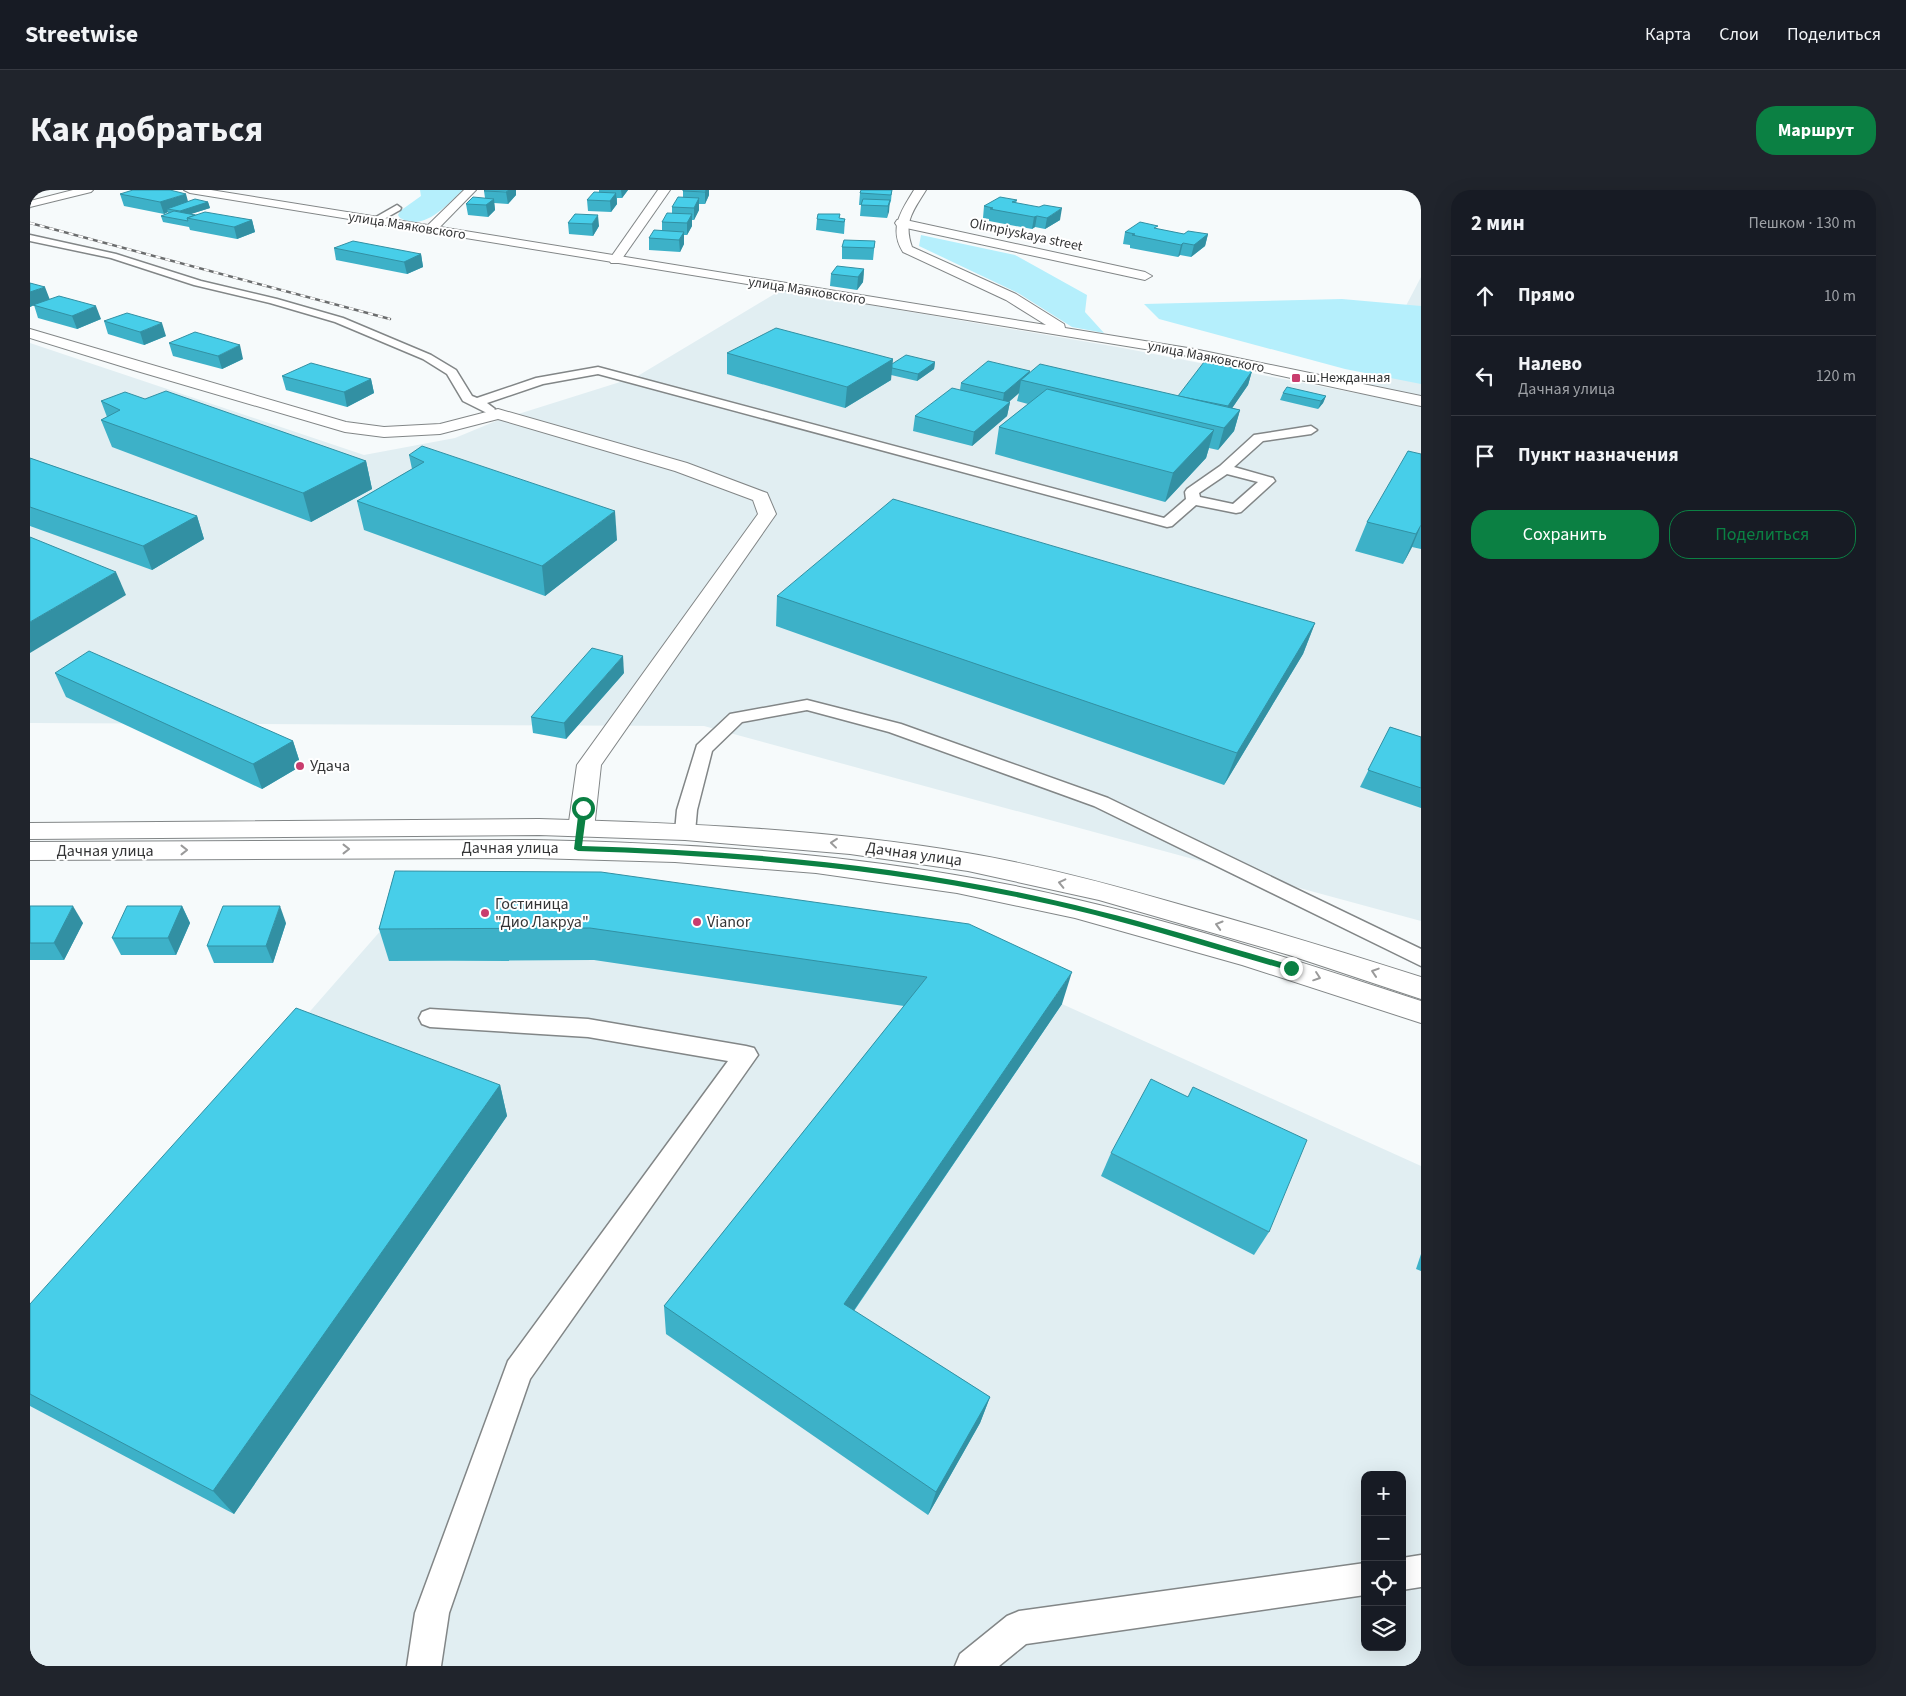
<!DOCTYPE html>
<html lang="ru">
<head>
<meta charset="utf-8">
<style>
  body { margin:0; font-family:"Source Sans 3",sans-serif; background:#20242c; color:#f1f3f6 }
  .controls { position:absolute; right:15px; bottom:15px; display:grid; overflow:hidden; border-radius:10px; box-shadow:0 5px 20px #0002 }
  .controls button { width:45px; height:45px; display:grid; place-items:center; padding:0; border:0; border-bottom:1px solid #363941; background:#171b24; color:#f1f3f6; font:25px sans-serif }
  .stop { position:absolute; width:15px; height:15px; margin:-11px; border:4px solid #0b8043; border-radius:50%; background:#fff }
  .stop.end { background:#0b8043; border-color:#fff; box-shadow:0 1px 5px #0008 }
  .list { margin:0; padding:0; list-style:none }
  h2 { display:flex; justify-content:space-between; align-items:center; height:65px; margin:0; padding:0 20px; font-size:21px }
  h2 small { font-size:16px; font-weight:400; color:#9ea1a6 }
  .list li { display:grid; grid-template-columns:32px 1fr auto; gap:15px; align-items:center; box-sizing:border-box; height:80px; padding:0 20px; border-top:1px solid #363941 }
  .list b { display:block; font-size:19px; white-space:nowrap }
  .list p { margin:0; font-size:16px; white-space:nowrap; color:#9ea1a6 }
  .list em { font-size:16px; font-style:normal; color:#9ea1a6 }
  .actions { display:flex; gap:10px; padding:15px 20px }
  .actions a { flex:1; padding:11px 0; border:1px solid #0b8043; border-radius:20px; text-align:center; font-size:18px; color:#0b8043 }
  .actions .main { background:#0b8043; color:#fff }
  .icon { flex:none; width:28px; height:28px; fill:none; stroke:currentColor; stroke-width:2; stroke-linecap:round; stroke-linejoin:round }
  .map { position:relative; flex:none; width:1391px; height:1476px; overflow:hidden; border-radius:20px }
  header { display:flex; align-items:center; gap:30px; box-sizing:border-box; height:70px; padding:0 25px; background:#171b24; border-bottom:1px solid #363941 }
  header strong { font-size:24px }
  nav { display:flex; gap:28px; margin-inline-start:auto; font-size:18px }
  .intro { display:flex; align-items:center; justify-content:space-between; box-sizing:border-box; height:120px; padding:0 30px }
  h1 { margin:0; font-size:35px }
  .button { padding:12px 22px; border-radius:20px; background:#0b8043; color:#fff; font-size:18px; font-weight:700 }
  main { display:flex; gap:30px; padding:0 30px }
  aside { flex:1; background:#171b24; border-radius:20px; box-shadow:0 5px 20px #0002 }
  .map>svg:first-child { display:block }
</style>
</head>
<body>
<header>
<strong>Streetwise</strong>
<nav><a>Карта</a><a>Слои</a><a>Поделиться</a></nav>
</header>
<div class="intro"><h1>Как добраться</h1><a class="button">Маршрут</a></div>
<main>
<div class="map">
<svg width="1391" height="1476" viewBox="0 0 1391 1476">
  <rect width="100%" height="100%" fill="#f6fafb"/>
  <g fill="#e1eef2" fill-rule="evenodd">
    <path d="M1391 87V731L674 536 0 533V153L334 265 425 248 466 231 606 187 751 100 1093 158 1330 204Z"/>
    <path d="M374 714 932 766 1032 814 1391 976V1476H0V1141ZM1335 1285H1372V1457H1335Z"/>
  </g>
  <g fill="#b5effc">
    <path d="M390 0H433C416 15 395 42 370 28L368 25 370 21 391 6Z"/>
    <path d="M891 45 985 65 1057 105 1055 122 1074 143 1042 137 988 103 889 56Z"/>
    <path d="M1312 109 1391 116V194L1315 179 1129 129 1114 114Z"/>
  </g>
  <g fill="none" stroke-linecap="round" stroke-linejoin="round">
    <g stroke="#828687" stroke-width="3">
      <g id="lane">
        <path d="M367 15 371 18 370 20 347 33H341L339 31Z"/>
        <path d="M0 45 86 64 171 91 247 109 313 128 401 165 426 180 442 206 447 208 506 188 568 177 1134 328 1156 309 1155 302 1157 299 1190 276 1224 245 1281 236 1287 240 1281 244 1233 251 1204 277 1243 288 1245 291 1211 322 1206 323 1166 315 1142 336 1137 337 568 184 513 194 457 213 465 219 463 222H455L433 211 417 184 393 169 305 132 240 113 164 95 81 68 0 51ZM1197 284 1228 292 1203 314 1170 307 1169 303Z"/>
        <path d="M777 510 871 534 1078 608 1391 759V776L1064 616 859 542 777 520 712 532 682 561 667 620 665 642 662 647 655 649 648 647 645 642 647 620 667 555 700 524Z"/>
        <path d="M400 819 558 829 716 856 724 858 728 865 500 1189 419 1423 411 1476H377L385 1423 478 1171 698 871 558 847 400 837 392 834 389 828 392 822Z"/>
        <path d="M1391 1365V1397L1372 1400V1368Z"/>
        <path d="M1335 1373V1405L996 1454 969 1476H925L930 1464 977 1426 989 1421Z"/>
      </g>
    </g>
    <g stroke="#828687" stroke-width="2">
      <g id="street">
        <path d="M43 0H63L61 2 0 17V11Z"/>
        <path d="M434 0H446L404 43H396L394 40 396 37Z"/>
        <path d="M628 0H640L589 73H581L579 70Z"/>
        <path d="M871 29 1115 82 1122 86 1115 90 867 36 865 33 867 30Z"/>
        <path d="M0 139 316 232 354 237 410 234 468 219 657 273 737 303 746 324 571 575 564 639 560 645 551 647 542 645 538 639 547 575 728 324 723 310 645 281 468 229 410 244 354 247 315 242 107 181 0 148Z"/>
      </g>
    </g>
    <g stroke="#828687" stroke-width="2">
      <path id="secondary" d="M154 0H181L1016 135 976 110 873 62C858 38 872 20 884 0H896C883 21 873 32 882 57L986 104 1034 134 1035 138 1164 159 1391 206V216L1164 167 160 3Z"/>
    </g>
    <g stroke="#828687" stroke-width="2">
      <g id="primary">
        <path d="M509 629C652 633 796 639 937 663 1008 675 1079 694 1148 714 1230 737 1310 761 1391 787V809L1259 765 1069 710 938 681 820 664 655 650 509 645 0 649V633Z"/>
        <path d="M504 650C645 653 786 661 925 685 1084 711 1238 761 1391 811V833L1212 775 1045 728 927 703 786 683 645 672 504 668 0 670V652Z"/>
      </g>
    </g>
    <use href="#lane" fill="#fff" fill-rule="evenodd"/>
    <use href="#street" fill="#fff" fill-rule="evenodd"/>
    <use href="#secondary" fill="#fff" fill-rule="evenodd"/>
    <use href="#primary" fill="#fff" fill-rule="evenodd"/>
    <g stroke="#6b6d6e" stroke-width="2.5">
      <path id="rail" d="M0 33 360 129"/>
    </g>
    <use href="#rail" stroke="#fff" stroke-width="2" stroke-dasharray="5" stroke-linecap="butt"/>
  </g>
  <g fill="#3db1c8">
    <path d="M455 0H486V5L478 14 464 13 465 20 458 27 438 25 436 14 455 8 454 1Z"/>
    <path d="M569 0H598L592 8H587V14L581 22 558 21 557 10 569 2Z"/>
    <path d="M679 0V5L675 14H669V20L664 30H662V36L657 45H654V54L650 62 619 60V48L632 40V32L642 24V17L653 7V1Z"/>
    <path d="M862 0 861 11 859 16 857 28 830 26 831 15H829L830 3Z"/>
    <path d="M90 4 158 11 178 12 180 18 160 24 222 30 225 42 207 49 160 40 159 37 133 32 131 26 138 23V22L134 24 94 16Z"/>
    <path d="M987 10 986 13 1030 30 1015 39 1005 37 1002 39 959 31V29L953 28 954 16Z"/>
    <path d="M545 24 569 36 563 46 539 44 538 33Z"/>
    <path d="M787 29H815L814 44 786 40Z"/>
    <path d="M1127 39 1154 44H1178L1175 56 1161 67 1150 65 1148 67 1100 58V55L1093 54 1095 42Z"/>
    <path d="M845 51 843 70 812 69V57Z"/>
    <path d="M304 58 391 64 393 77 377 84 306 70Z"/>
    <path d="M834 79 833 92 827 100 800 96 801 84Z"/>
    <path d="M0 93 19 109 71 129 47 139 8 128 4 115 0 117Z"/>
    <path d="M74 131 136 146 114 155 78 144Z"/>
    <path d="M139 153 213 169 192 179 143 166Z"/>
    <path d="M697 163 863 169 862 174 905 172 904 179 887 191 861 185V190L815 218 697 184Z"/>
    <path d="M1000 181 999 183 1148 206 1222 181 1218 195 1202 218 1210 220 1204 241 1188 260 1179 258 1176 268 1135 312 965 264 969 237 998 214 987 211 989 203 978 212H980L977 226 942 256 883 241 885 226 930 200 931 193Z"/>
    <path d="M252 186 341 189 344 203 317 217 256 200Z"/>
    <path d="M1253 203 1296 206 1293 213 1288 219 1250 210Z"/>
    <path d="M115 209 336 271 342 299 281 332 82 257 71 230 77 227 71 211Z"/>
    <path d="M1391 264V359L1382 357 1373 374 1325 361 1337 332Z"/>
    <path d="M379 265 587 350 515 406 334 340 327 311 382 279Z"/>
    <path d="M0 268 167 326 174 349 122 380 0 336Z"/>
    <path d="M747 406 1285 433 1273 464 1194 595 746 436Z"/>
    <path d="M25 483 263 551 271 576 232 599 36 507Z"/>
    <path d="M594 483 536 549 503 543 501 527Z"/>
    <path d="M1360 537 1391 547V618L1330 597Z"/>
    <path d="M365 681 1032 814 824 1121 960 1207 950 1233 898 1325 636 1144 634 1116 874 816 564 770 359 771 349 739Z"/>
    <path d="M0 716 53 733 34 770H0Z"/>
    <path d="M152 716 160 733 146 765H91L82 748Z"/>
    <path d="M256 733 243 773H184L177 756Z"/>
    <path d="M470 895 477 926 204 1324 0 1216V1114Z"/>
    <path d="M1081 963 1239 1042 1224 1065 1071 986Z"/>
    <path d="M1391 1064V1081L1386 1079Z"/>
  </g>
  <g fill="#3290a3">
    <path d="M0 0H4L5 3 0 4Z"/>
    <path d="M479 0H486V5L478 14 476 2Z"/>
    <path d="M591 0H598L592 8Z"/>
    <path d="M676 0H679V5L675 14V2Z"/>
    <path d="M586 3 587 14 581 22 580 11Z"/>
    <path d="M156 4 159 15 137 19 138 22 134 24 130 12Z"/>
    <path d="M669 8V20L664 30V18Z"/>
    <path d="M464 9 465 20 458 27 456 15Z"/>
    <path d="M860 10 859 22 857 28 858 16Z"/>
    <path d="M178 12 180 18 152 27 150 21Z"/>
    <path d="M1032 18 1030 30 1015 39 1017 28Z"/>
    <path d="M662 24V36L657 45V33Z"/>
    <path d="M568 25 569 36 563 46 562 34Z"/>
    <path d="M1007 26 1005 37 1002 39 1004 27Z"/>
    <path d="M222 30 225 42 207 49 204 37Z"/>
    <path d="M654 42V54L650 62 649 50Z"/>
    <path d="M1178 44 1175 56 1161 67 1164 55Z"/>
    <path d="M1153 53 1150 65 1148 67 1151 55Z"/>
    <path d="M391 64 393 77 377 84 374 72Z"/>
    <path d="M834 79 833 92 827 100 828 87Z"/>
    <path d="M15 97 20 110 3 115H4L0 117V102Z"/>
    <path d="M66 116 71 129 47 139 42 126Z"/>
    <path d="M132 133 136 146 114 155 110 142Z"/>
    <path d="M210 155 213 169 192 179 188 166Z"/>
    <path d="M863 169 861 190 815 218 817 197Z"/>
    <path d="M905 172 904 179 887 191 888 184Z"/>
    <path d="M1000 181 998 192 991 190 989 203 972 218 974 203Z"/>
    <path d="M1222 181 1218 195 1194 230 1198 216Z"/>
    <path d="M341 189 344 203 317 217 314 202Z"/>
    <path d="M1296 206 1293 213 1288 219 1291 211Z"/>
    <path d="M980 212 977 226 942 256 944 242Z"/>
    <path d="M1210 220 1204 241 1188 260 1194 238Z"/>
    <path d="M1184 240 1176 268 1135 312 1143 283Z"/>
    <path d="M336 271 342 299 281 332 273 303Z"/>
    <path d="M585 321 587 350 515 406 512 376Z"/>
    <path d="M167 326 174 349 122 380 113 356Z"/>
    <path d="M1391 335 1382 357 1373 374 1386 344Z"/>
    <path d="M86 382 96 405 0 463V432Z"/>
    <path d="M1285 433 1273 464 1194 595 1207 563Z"/>
    <path d="M593 466 594 483 536 549 534 533Z"/>
    <path d="M263 551 271 576 232 599 223 574Z"/>
    <path d="M43 716 53 733 34 770 24 753Z"/>
    <path d="M152 716 160 733 146 765 138 748Z"/>
    <path d="M250 716 256 733 243 773 236 756Z"/>
    <path d="M1042 782 1032 814 809 1142 814 1114Z"/>
    <path d="M470 895 477 926 204 1324 183 1301Z"/>
    <path d="M960 1207 950 1233 898 1325 906 1302Z"/>
  </g>
  <g fill="#47cee9" stroke="#3290a3">
    <path d="M103 0H140L156 4 130 12 90 4Z"/>
    <path d="M455 0H479L476 2 454 1Z"/>
    <path d="M653 0H676L675 2 653 1Z"/>
    <path d="M831 0H862L861 5 830 3Z"/>
    <path d="M564 2 586 3 580 11 557 10Z"/>
    <path d="M443 7 464 9 456 15 436 14Z"/>
    <path d="M648 7 669 8 664 18 642 17Z"/>
    <path d="M970 7 987 10 982 12 1009 17 1014 15 1032 18 1017 28 1007 26 1004 27 960 19 963 18 954 16Z"/>
    <path d="M165 9 178 12 150 21 137 19Z"/>
    <path d="M833 9 860 10 858 16 831 15Z"/>
    <path d="M144 21 165 25 157 28 158 31 131 26Z"/>
    <path d="M175 22 222 30 204 37 157 28Z"/>
    <path d="M637 23 662 24 657 33 632 32Z"/>
    <path d="M545 24 568 25 562 34 538 33Z"/>
    <path d="M788 24H810L809 28 815 29 814 32 787 29Z"/>
    <path d="M1110 32 1128 36 1124 38 1154 44 1158 41 1178 44 1164 55 1153 53 1151 55 1102 45 1105 44 1095 42Z"/>
    <path d="M624 40 654 42 649 50 619 48Z"/>
    <path d="M814 50 845 51 844 58 812 57Z"/>
    <path d="M323 51 391 64 374 72 304 58Z"/>
    <path d="M807 76 834 79 828 87 801 84Z"/>
    <path d="M0 93 15 97 0 102Z"/>
    <path d="M29 106 66 116 42 126 3 115Z"/>
    <path d="M97 123 132 133 110 142 74 131Z"/>
    <path d="M746 138 863 169 817 197 697 163Z"/>
    <path d="M165 142 210 155 188 166 139 153Z"/>
    <path d="M876 165 905 172 888 184 862 178V174Z"/>
    <path d="M958 171 1000 181 974 203 931 193Z"/>
    <path d="M1174 172 1222 181 1198 216 1148 206Z"/>
    <path d="M281 173 341 189 314 202 252 186Z"/>
    <path d="M1010 174 1210 220 1194 238 991 190Z"/>
    <path d="M1257 197 1296 206 1291 211 1253 203Z"/>
    <path d="M922 198 980 212 944 242 885 226Z"/>
    <path d="M1017 199 1184 240 1143 283 969 237Z"/>
    <path d="M136 201 336 271 273 303 71 230 90 220 71 211 95 202 115 209Z"/>
    <path d="M392 256 585 321 512 376 327 311 394 272 379 265Z"/>
    <path d="M1378 261 1391 264V335L1386 344 1337 332Z"/>
    <path d="M0 268 167 326 113 356 0 317Z"/>
    <path d="M863 309 1285 433 1207 563 747 406Z"/>
    <path d="M0 347 86 382 0 432Z"/>
    <path d="M562 458 593 466 534 533 501 527Z"/>
    <path d="M59 461 263 551 223 574 25 483Z"/>
    <path d="M1360 537 1391 547V598L1338 580Z"/>
    <path d="M365 681 571 682 939 734 1042 782 814 1114 960 1207 906 1302 634 1116 897 787 560 738 349 739Z"/>
    <path d="M0 716H43L24 753H0Z"/>
    <path d="M97 716H152L138 748H82Z"/>
    <path d="M193 716H250L236 756H177Z"/>
    <path d="M266 818 470 895 183 1301 0 1204V1114Z"/>
    <path d="M1121 889 1158 907 1163 897 1277 950 1239 1042 1081 963Z"/>
  </g>
  <defs><path id="oneway-chevron" d="M-2-3.5L2.5 0L-2 3.5" fill="none" stroke-width="1.6" stroke-linecap="round" stroke-linejoin="round" transform="scale(1.25)"/></defs>
  <g stroke="#9a9a9a">
    <use href="#oneway-chevron" transform="translate(804 653) rotate(-174)"/>
    <use href="#oneway-chevron" transform="translate(316 659)"/>
    <use href="#oneway-chevron" transform="translate(154 660)"/>
    <use href="#oneway-chevron" transform="translate(1032 693) rotate(-167)"/>
    <use href="#oneway-chevron" transform="translate(1189 735) rotate(-164)"/>
    <use href="#oneway-chevron" transform="translate(1345 782) rotate(-162)"/>
    <use href="#oneway-chevron" transform="translate(1287 787) rotate(19)"/>
  </g>
  <path fill="#0b8043" d="M553 616 557 618 552 656C724 661 898 677 1065 720 1131 736 1196 757 1261 775L1266 778 1261 781C1196 763 1131 742 1065 725 896 682 721 666 548 661L544 659 549 618Z"/>
  <g fill="#c93d6e" stroke="#fff" stroke-width="2">
    <rect x="1261" y="183" width="10" height="10" rx="2.5"/>
    <circle cx="270" cy="576" r="5"/>
    <circle cx="455" cy="723" r="5"/>
    <circle cx="667" cy="732" r="5"/>
  </g>
  <g text-anchor="middle" dominant-baseline="central" stroke-width="4" stroke-linejoin="round" paint-order="stroke">
    <g font-size="14" fill="#343536" stroke="#fff">
      <text transform="translate(377 36) rotate(9)">улица Маяковского</text>
      <text transform="translate(996 45) rotate(12)">Olimpiyskaya street</text>
      <text transform="translate(777 101) rotate(9)">улица Маяковского</text>
      <text transform="translate(1176 167) rotate(11)">улица Маяковского</text>
    </g>
    <g font-size="14" fill="#343536" stroke="#fff" text-anchor="start">
      <text x="1276" y="188">ш.Нежданная</text>
    </g>
    <g font-size="16" fill="#343536" stroke="#fff" text-anchor="start">
      <text x="280" y="576">Удача</text>
      <text x="465" y="714">Гостиница<tspan x="465" dy="18">"Дио Лакруа"</tspan></text>
      <text x="677" y="732">Vianor</text>
    </g>
    <g font-size="16" fill="#343536" stroke="#fff">
      <text x="480" y="658">Дачная улица</text>
      <text x="75" y="661">Дачная улица</text>
      <text transform="translate(884 664) rotate(8)">Дачная улица</text>
    </g>
  </g>
</svg>
<div class="controls">
<button>+</button>
<button>−</button>
<button><svg class="icon" aria-label="locate" viewBox="0 0 24 24"><circle cx="12" cy="12" r="6"/><path d="M12 2v4M12 18v4M2 12h4M18 12h4"/></svg></button>
<button><svg class="icon" aria-label="layers" viewBox="0 0 24 24"><path d="M12 4l9 5-9 5-9-5zM3 14l9 5 9-5"/></svg></button>
</div>
<div class="stop" style="left:553px;top:618px"></div>
<div class="stop end" style="left:1261px;top:778px"></div>
</div>
<aside>
<h2>2 мин<small>Пешком · 130 m</small></h2>
<ul class="list">
<li><svg class="icon" aria-label="ahead" viewBox="0 0 24 24"><path d="M12 20V5M6 11l6-6 6 6"/></svg><div><b>Прямо</b></div><em>10 m</em></li>
<li><svg class="icon" aria-label="left" viewBox="0 0 24 24"><path d="M17 20v-9H6M10 6l-5 5 5 5"/></svg><div><b>Налево</b><p>Дачная улица</p></div><em>120 m</em></li>
<li><svg class="icon" aria-label="arrive" viewBox="0 0 24 24"><path d="M6 21V4h12l-3 4 3 4H6"/></svg><div><b>Пункт назначения</b></div></li>
</ul>
<div class="actions"><a class="main">Сохранить</a><a>Поделиться</a></div>
</aside>
</main>
</body>
</html>
